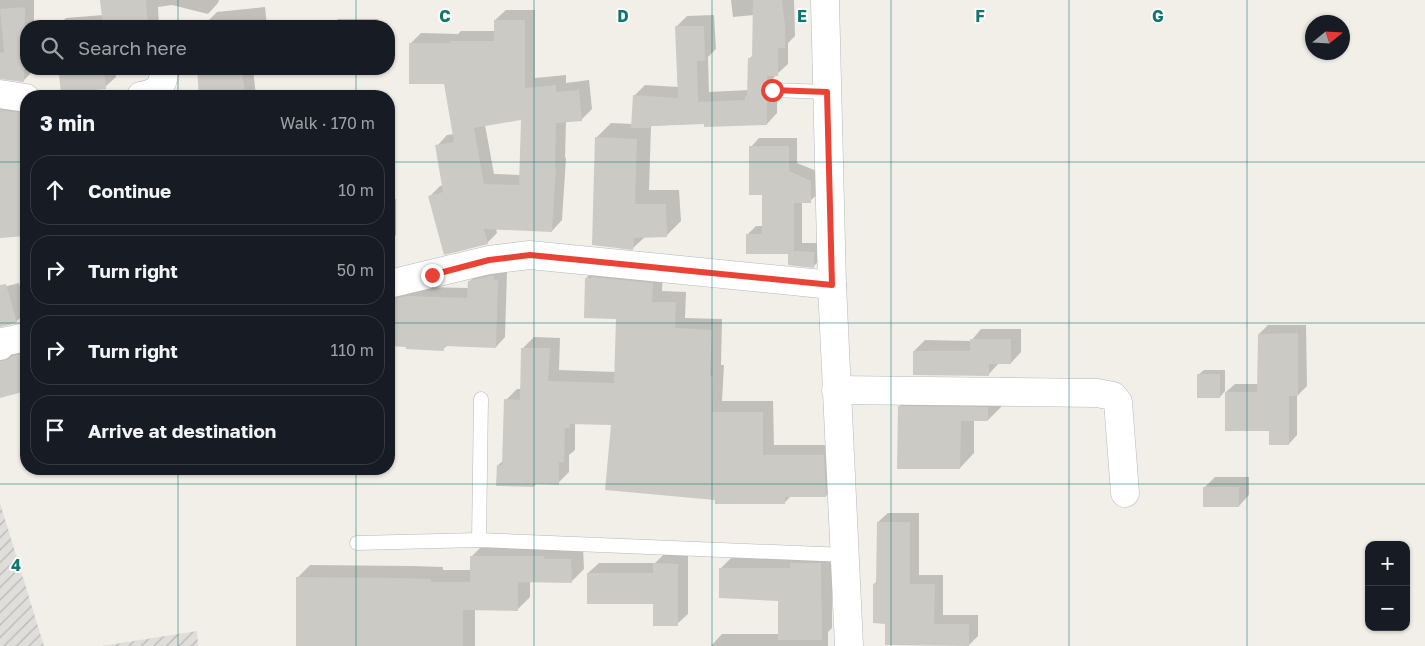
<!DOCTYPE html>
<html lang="en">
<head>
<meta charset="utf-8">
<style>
  body { margin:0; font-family:"Golos Text",sans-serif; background:#20242c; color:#f1f3f6 }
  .controls { position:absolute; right:15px; bottom:15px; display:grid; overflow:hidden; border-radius:10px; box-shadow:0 1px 4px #0004 }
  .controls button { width:45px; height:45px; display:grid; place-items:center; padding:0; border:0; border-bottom:1px solid #363941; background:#171b24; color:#f1f3f6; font:25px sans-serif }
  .compass { position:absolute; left:1305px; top:15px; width:45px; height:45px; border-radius:50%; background:#171b24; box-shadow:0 1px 4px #0004; rotate:72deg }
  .stop { position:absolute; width:15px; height:15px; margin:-11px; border:4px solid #ea4335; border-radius:50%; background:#fff }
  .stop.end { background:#ea4335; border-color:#fff; box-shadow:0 1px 5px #0008 }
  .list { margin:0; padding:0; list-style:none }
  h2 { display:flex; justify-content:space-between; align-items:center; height:65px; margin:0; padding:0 20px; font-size:21px }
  h2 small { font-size:16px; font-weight:400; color:#9ea1a6 }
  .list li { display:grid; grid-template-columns:32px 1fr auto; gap:15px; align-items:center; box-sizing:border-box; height:70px; margin:0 10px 10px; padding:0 10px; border:1px solid #363941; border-radius:20px }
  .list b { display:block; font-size:19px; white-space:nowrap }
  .list em { font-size:16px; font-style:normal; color:#9ea1a6 }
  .icon { flex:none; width:28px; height:28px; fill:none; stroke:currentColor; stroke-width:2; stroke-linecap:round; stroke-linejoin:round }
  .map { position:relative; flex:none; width:1425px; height:646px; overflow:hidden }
  .search { position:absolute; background:#171b24; box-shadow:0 1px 4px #0004; left:20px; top:20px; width:375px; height:55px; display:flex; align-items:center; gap:12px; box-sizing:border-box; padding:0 18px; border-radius:20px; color:#9ea1a6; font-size:19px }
  .panel { position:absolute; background:#171b24; box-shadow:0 1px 4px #0004; left:20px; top:90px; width:375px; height:385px; border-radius:20px }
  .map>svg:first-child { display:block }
</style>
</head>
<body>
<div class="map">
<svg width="1425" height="646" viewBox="0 0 1425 646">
  <defs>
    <pattern id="industrial-furrows" width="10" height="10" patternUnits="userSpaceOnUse" patternTransform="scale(1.25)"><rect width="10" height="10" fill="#e0deda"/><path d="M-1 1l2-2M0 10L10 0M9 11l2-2" fill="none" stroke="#b9b8b5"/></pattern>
  </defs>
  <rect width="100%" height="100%" fill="#f1efe8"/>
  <g fill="url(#industrial-furrows)">
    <path d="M0 503 44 646H0Z"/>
    <path d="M197 631 198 646H102Z"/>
  </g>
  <g fill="#0003" fill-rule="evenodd">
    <path d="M0 0H34V26H26V69H33V71L23 81 0 78Z"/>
    <path d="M101 0H219L218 3 208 14 172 5 158 7 159 26H58L66 18 103 15Z"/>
    <path d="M731 0H794L795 36 788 43V64L776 75 773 79 777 86V113L767 124 706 123 651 126 649 190H679L681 221 666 236 645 237 633 248 597 137 611 123 633 124 634 96 645 85 678 87 676 27 687 16 714 15 716 49 708 57 709 92 749 90V59L754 54V15L733 17Z"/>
    <path d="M265 7 267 26H208V21L217 12Z"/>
    <path d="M506 10H535V78L566 75V83L589 80 592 109 581 120 566 121 565 157 566 158 562 220 552 231 496 228 497 233 487 243 430 196 440 186 444 185 437 146 447 135 454 134 445 83 410 44 421 33 458 34 461 31H495V20ZM522 119 521 175 494 174 485 125Z"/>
    <path d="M338 19H378V26H331Z"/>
    <path d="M59 69H115L116 77 105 87 62 92Z"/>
    <path d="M198 69H253L256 96H197L200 93Z"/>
    <path d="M0 98 26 104V234L0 237Z"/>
    <path d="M759 138H797V163L819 172V193L810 201H802V243H822V258L814 266 748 234 756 226H764V194L751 147Z"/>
    <path d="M389 199H396V235L389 242Z"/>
    <path d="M597 267 663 272 662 291 686 292 685 318 722 319 721 365H724L722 401H773L774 445H835L837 485 826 496H791L785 502 716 498 612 424 575 423V450L569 455V472L558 483H537L534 486 498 465 504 460 506 400 517 389H521L523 348 534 337 560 338 559 370 616 372 618 318 586 278Z"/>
    <path d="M507 271 505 337 496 347 448 345 443 349 389 345V292L419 287 469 288V282L479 272Z"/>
    <path d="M19 283 26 312 16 322 0 325V288Z"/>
    <path d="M1268 325H1306L1307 386 1297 396V435L1289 444 1226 392 1235 384H1259V334Z"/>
    <path d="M981 329H1021V352L1011 363H999L988 375 914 351 925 340 971 341Z"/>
    <path d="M26 345V390L0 397V348Z"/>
    <path d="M1204 370H1225V391L1220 397 1198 375Z"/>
    <path d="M913 392 1002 393V406L988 420H974V453L960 468 899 407Z"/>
    <path d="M268 469H344L298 470 295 473H268Z"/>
    <path d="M1215 477H1249V495L1239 506 1204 488Z"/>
    <path d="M888 513H919V575H943V615H978V636L969 645 886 623 874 584 877 581 878 522Z"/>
    <path d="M484 544 583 547 584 569 571 582 530 581V597L517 610 475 609V646H297V578L310 565 412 566 443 567V570H472V556Z"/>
    <path d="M832 552V628L828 632V646H711L722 634H779V600L720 569 731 558H797Z"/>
    <path d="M665 553H688V614L677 624 654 603 588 573 599 563H655Z"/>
  </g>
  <g fill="#cccac5" fill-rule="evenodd">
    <path d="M100 0H146L148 26H103Z"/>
    <path d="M753 0H782L785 24V48H778V76H767V83L763 89 767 97V125L704 127V124L650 126V128H631L633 95 678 98 675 26H704L705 61H697L698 102 745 100V96H747L748 58H752Z"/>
    <path d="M25 7 24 82 0 79V53L4 52 0 9Z"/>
    <path d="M494 20H525V88L556 85V92L579 90 582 121 556 123 555 167H556L552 232 484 229 488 244 444 255 428 196 443 192 435 145 454 142 444 84H409V43H450V41H494ZM521 120 519 185 484 184 474 128Z"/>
    <path d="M104 69 106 89 61 93 59 74Z"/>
    <path d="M197 69H242L245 96H199Z"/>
    <path d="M0 110 23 113 25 151H20V207H26V236L0 238Z"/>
    <path d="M595 137 637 139 635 204H666L667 237 634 238 633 250 592 245Z"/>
    <path d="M749 146H789V171L811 181V203H794V251L814 252V268L788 265V254H746V234H762V195H749Z"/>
    <path d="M494 275V280H498L496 348 444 346V351L406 349V347L389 346V299L408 296 467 298 468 281Z"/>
    <path d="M591 277 653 283 652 302H676L675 328 712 330 710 376H713L712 412H763V455H824L826 497H785V504H715V500L605 490 611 425 570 424V428H565L564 462H559V485L534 484V487L496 486 497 465H502L504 399 520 400 521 348H550L548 381 614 383 616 319 584 318 585 278H591Z"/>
    <path d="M6 284 17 323 0 327V285Z"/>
    <path d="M1298 333V396H1289V445H1269V431H1225V392H1257L1258 334Z"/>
    <path d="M970 339H1011V364H989V376L913 375V351H970Z"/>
    <path d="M25 353 26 391 0 398V361L7 360 12 356Z"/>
    <rect x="1197" y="374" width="23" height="24"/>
    <path d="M898 406 988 407V421H961L960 469H897Z"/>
    <rect x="1203" y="487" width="36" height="20"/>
    <path d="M877 522H910V584H935L934 624H969V646L885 645V624L873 623V584H876Z"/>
    <path d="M470 556H544V559H571L572 583 518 582V611L463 610V646H296V577L399 578 431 579V582H470Z"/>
    <path d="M653 563 678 564V626H653V604H587V573H653Z"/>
    <path d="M790 563H821L822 640H778V601L719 598V568H790Z"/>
  </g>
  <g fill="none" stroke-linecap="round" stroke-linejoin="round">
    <g stroke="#b5b8bc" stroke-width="15">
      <g id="service">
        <path d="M772 90 827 92"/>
        <path d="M479 540 481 399"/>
        <path d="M357 543 479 540 845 555"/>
      </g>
    </g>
    <g stroke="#b5b8bc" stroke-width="29">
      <g id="minor">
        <path d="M825 0 832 285 849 646"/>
        <path d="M0 94 26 98"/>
        <path d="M141 96C160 92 162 87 165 69"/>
        <path d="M389 284 489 260 530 255 832 285"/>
        <path d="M0 346 3 342 26 337"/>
        <path d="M836 390 1097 393 1113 396 1118 402 1125 493"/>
      </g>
    </g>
    <use href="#service" stroke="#fff" stroke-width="14"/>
    <use href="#minor" stroke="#fff" stroke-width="28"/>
  </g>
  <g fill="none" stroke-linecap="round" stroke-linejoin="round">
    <path stroke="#ea4335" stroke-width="6" d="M432 275 489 260 530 255 832 285 827 92 772 90"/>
  </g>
  <path fill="none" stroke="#0f766e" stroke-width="1" stroke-opacity="0.55" d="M178 0V26M356 0V26M534 0V646M712 0V646M891 0V646M1069 0V646M1247 0V646M178 69V96M356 69V96M0 162H26M389 162H1425M0 323H26M389 323H1425M178 469V646M356 469V646M0 484H1425"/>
  <g font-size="16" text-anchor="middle" font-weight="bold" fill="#0f766e" stroke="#fff" stroke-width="4" stroke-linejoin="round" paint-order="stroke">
    <text x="445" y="22">C</text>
    <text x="623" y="22">D</text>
    <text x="802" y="22">E</text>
    <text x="980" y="22">F</text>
    <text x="1158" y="22">G</text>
    <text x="16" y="571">4</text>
  </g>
</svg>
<div class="controls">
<button>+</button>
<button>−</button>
</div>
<svg class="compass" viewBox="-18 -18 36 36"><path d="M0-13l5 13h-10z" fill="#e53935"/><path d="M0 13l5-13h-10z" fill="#9ea1a6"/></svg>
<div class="stop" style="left:772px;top:90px"></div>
<div class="stop end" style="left:432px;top:275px"></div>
<div class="search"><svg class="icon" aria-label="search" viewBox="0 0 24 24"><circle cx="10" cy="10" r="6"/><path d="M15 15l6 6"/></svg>Search here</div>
<section class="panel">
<h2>3 min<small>Walk · 170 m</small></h2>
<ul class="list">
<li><svg class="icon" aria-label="ahead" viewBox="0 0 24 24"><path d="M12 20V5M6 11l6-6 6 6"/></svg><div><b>Continue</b></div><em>10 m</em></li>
<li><svg class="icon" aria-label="right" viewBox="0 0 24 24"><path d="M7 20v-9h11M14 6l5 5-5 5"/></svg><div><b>Turn right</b></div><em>50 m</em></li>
<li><svg class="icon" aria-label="right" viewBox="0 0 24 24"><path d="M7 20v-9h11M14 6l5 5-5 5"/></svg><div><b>Turn right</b></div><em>110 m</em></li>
<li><svg class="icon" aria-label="arrive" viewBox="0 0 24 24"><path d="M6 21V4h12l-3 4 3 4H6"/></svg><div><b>Arrive at destination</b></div></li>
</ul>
</section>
</div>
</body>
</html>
